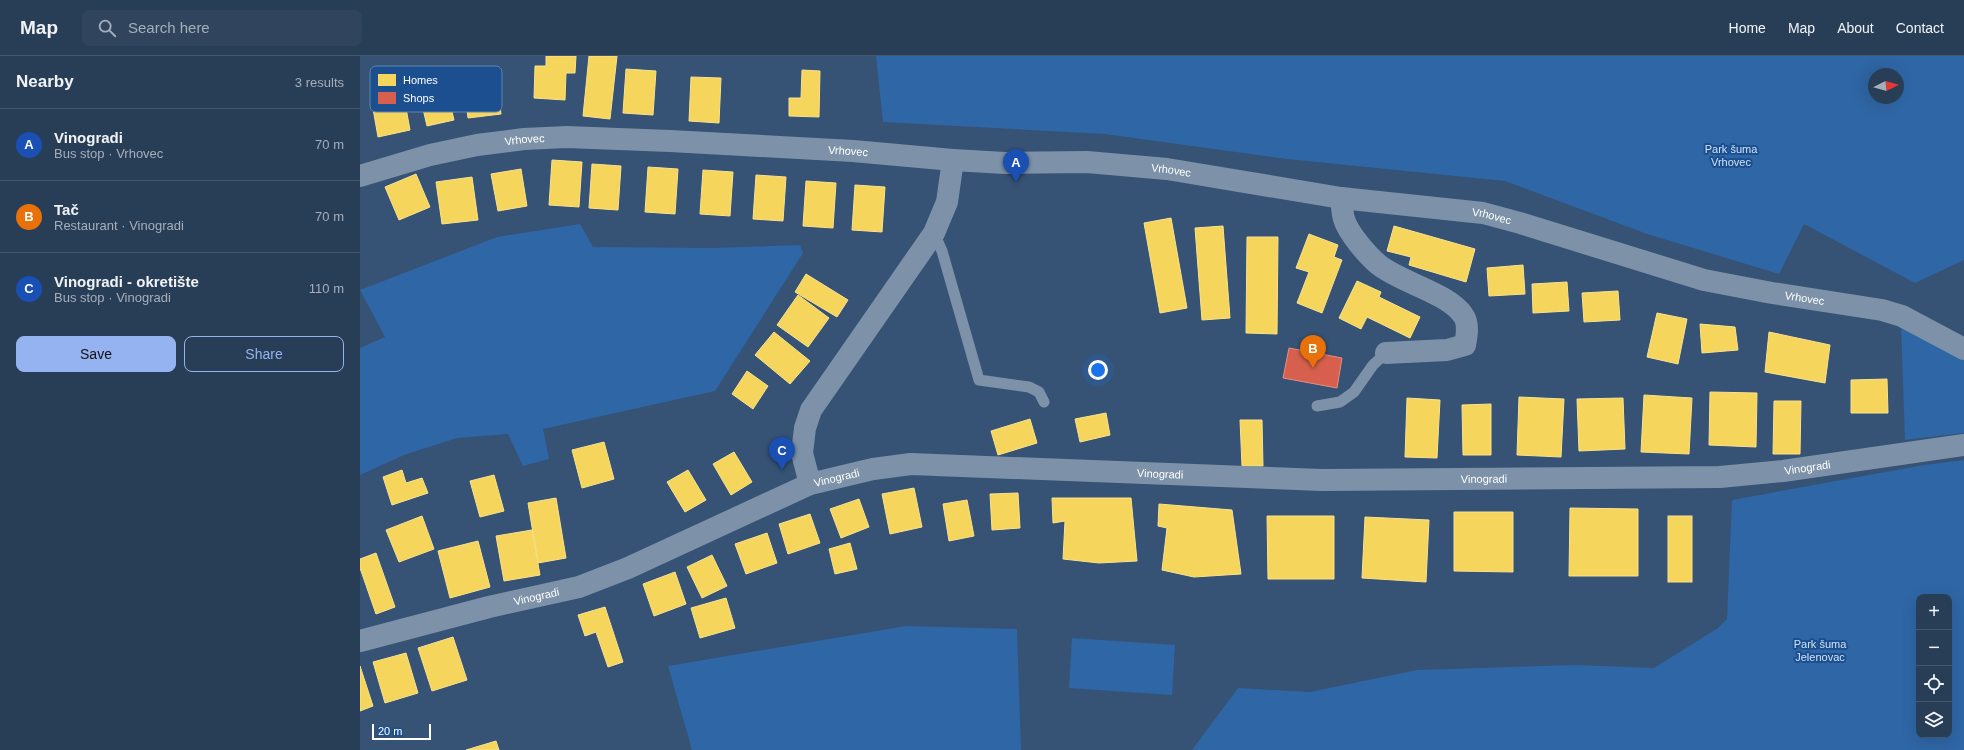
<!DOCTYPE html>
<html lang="en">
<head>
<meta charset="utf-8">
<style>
  body { margin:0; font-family:Arial,sans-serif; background:#30455d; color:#f1f3f6 }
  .controls { position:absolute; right:12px; bottom:12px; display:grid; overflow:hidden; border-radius:8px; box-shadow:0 4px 16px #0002 }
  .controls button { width:36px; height:36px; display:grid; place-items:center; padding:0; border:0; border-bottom:1px solid #44576d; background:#283e57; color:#f1f3f6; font:20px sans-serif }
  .compass { position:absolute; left:1508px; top:12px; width:36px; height:36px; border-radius:50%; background:#283e57; box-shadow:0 4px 16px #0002; rotate:84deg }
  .scale { position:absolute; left:12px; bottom:10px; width:59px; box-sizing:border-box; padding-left:4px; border:2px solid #fff; border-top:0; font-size:11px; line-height:14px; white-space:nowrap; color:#fff; -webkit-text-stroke:3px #1b4f8f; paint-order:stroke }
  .you { position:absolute; left:738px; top:314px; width:14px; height:14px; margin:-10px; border:3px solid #fff; border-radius:50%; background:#1a73e8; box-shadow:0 0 0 6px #1a73e833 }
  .badge { display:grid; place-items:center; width:26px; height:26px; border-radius:50%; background:#95b2f1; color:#fff; font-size:13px; font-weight:700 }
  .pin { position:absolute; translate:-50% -33px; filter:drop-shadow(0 1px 2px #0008) }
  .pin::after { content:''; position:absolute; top:21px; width:14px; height:12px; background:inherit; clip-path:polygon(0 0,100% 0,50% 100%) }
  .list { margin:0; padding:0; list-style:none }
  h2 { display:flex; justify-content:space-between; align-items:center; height:52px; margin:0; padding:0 16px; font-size:17px }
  h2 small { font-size:13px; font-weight:400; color:#a5aeba }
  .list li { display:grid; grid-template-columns:26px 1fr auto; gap:12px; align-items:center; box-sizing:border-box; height:72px; padding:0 16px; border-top:1px solid #44576d }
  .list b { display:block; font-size:15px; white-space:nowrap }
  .list p { margin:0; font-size:13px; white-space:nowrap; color:#a5aeba }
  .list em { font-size:13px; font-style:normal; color:#a5aeba }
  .actions { display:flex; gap:8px; padding:12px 16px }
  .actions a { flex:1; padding:9px 0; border:1px solid #95b2f1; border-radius:8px; text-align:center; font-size:14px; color:#95b2f1 }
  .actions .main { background:#95b2f1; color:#111 }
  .icon { flex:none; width:22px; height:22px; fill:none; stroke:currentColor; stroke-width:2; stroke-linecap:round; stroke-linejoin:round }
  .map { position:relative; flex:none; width:1604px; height:694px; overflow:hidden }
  header { display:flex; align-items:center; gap:24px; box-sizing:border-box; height:56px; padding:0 20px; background:#283e57; border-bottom:1px solid #44576d }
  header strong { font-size:19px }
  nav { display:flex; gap:22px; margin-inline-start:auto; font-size:14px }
  .search { width:280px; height:36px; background:#30455d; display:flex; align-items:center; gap:10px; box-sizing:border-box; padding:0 14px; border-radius:8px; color:#a5aeba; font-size:15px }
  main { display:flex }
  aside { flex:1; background:#283e57 }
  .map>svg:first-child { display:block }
</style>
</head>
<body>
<header>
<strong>Map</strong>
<div class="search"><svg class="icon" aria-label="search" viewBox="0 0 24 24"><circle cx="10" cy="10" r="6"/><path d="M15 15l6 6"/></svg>Search here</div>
<nav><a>Home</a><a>Map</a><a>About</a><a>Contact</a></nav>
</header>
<main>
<aside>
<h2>Nearby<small>3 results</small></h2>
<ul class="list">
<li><span class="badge" style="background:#1a4fb4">A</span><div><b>Vinogradi</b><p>Bus stop · Vrhovec</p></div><em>70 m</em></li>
<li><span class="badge" style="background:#e8710a">B</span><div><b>Tač</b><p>Restaurant · Vinogradi</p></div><em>70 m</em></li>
<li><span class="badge" style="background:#1a4fb4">C</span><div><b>Vinogradi - okretište</b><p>Bus stop · Vinogradi</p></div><em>110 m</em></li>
</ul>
<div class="actions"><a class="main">Save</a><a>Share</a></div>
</aside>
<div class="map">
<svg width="1604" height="694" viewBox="0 0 1604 694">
  <rect width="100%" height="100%" fill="#365274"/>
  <g fill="#2f66a5" fill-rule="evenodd">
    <path d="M516 0H1604V204L1555 227 1444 168 1419 218 1287 178 1145 125 927 103 745 78 523 66ZM1514 18H1538V42H1514Z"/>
    <path d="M220 168 233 191 352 192 440 189 443 197 355 335 183 373 189 403 163 410 148 378 97 382 44 399 0 419V292L25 281 0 234 137 181Z"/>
    <path d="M1541 269 1604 302V377L1545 384Z"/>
    <path d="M1604 404V694H832L878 632 950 636 1057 614 1215 609 1294 612 1358 572 1367 563 1372 444 1564 409ZM1559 541H1589V679H1559Z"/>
    <path d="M546 570 657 573 661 694H332L308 610Z"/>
    <path d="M712 582 815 589 812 639 709 632Z"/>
  </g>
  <g fill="#f6d55c" stroke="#f9e28d">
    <path d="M186 0H216L215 17H206L205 44 174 42 175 10H186Z"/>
    <path d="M229 0H257L250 63 223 60Z"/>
    <path d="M266 13 296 15 293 59 263 57Z"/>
    <path d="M442 14 460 15 459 61 429 60V42H441Z"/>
    <path d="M83 17 94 64 67 70 56 23Z"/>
    <path d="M331 21 361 22 359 67 329 65Z"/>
    <path d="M137 25 141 58 108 62 104 28Z"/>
    <path d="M44 41 50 74 18 81 12 47Z"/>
    <path d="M192 104 222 106 219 151 189 149Z"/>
    <path d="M232 108 261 110 258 154 229 152Z"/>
    <path d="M288 111 318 113 315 158 285 156Z"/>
    <path d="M161 113 167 150 138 155 131 118Z"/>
    <path d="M343 114 373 116 370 160 340 158Z"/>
    <path d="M56 118 70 151 39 164 25 131Z"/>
    <path d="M396 119 426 121 423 165 393 163Z"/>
    <path d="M112 121 118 164 82 168 76 126Z"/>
    <path d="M446 125 476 127 473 172 443 170Z"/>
    <path d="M495 129 525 131 522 176 492 174Z"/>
    <path d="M811 162 827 252 800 257 784 167Z"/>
    <path d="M863 170 870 262 842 264 835 172Z"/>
    <path d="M1034 170 1115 193 1106 226 1049 209 1051 201 1027 195Z"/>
    <path d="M949 178 978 189 974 201 982 204 962 257 937 247 949 216 936 212Z"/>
    <path d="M887 181H918L917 278 886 277Z"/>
    <path d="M1163 209 1165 238 1129 240 1127 212Z"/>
    <path d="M446 218 488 244 477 261 435 236Z"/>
    <path d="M997 225 1021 236 1019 241 1060 261 1050 282 1007 261 1001 273 979 262Z"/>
    <path d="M1207 226 1209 255 1173 257 1172 228Z"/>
    <path d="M1258 235 1260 264 1224 266 1222 237Z"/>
    <path d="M438 239 469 262 448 291 417 269Z"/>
    <path d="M1297 257 1327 263 1318 308 1287 301Z"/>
    <path d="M1340 268 1375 271 1378 294 1342 297Z"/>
    <path d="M414 276 450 305 430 328 395 299Z"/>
    <path d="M1409 276 1470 289 1465 327 1405 316Z"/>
    <path d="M387 315 408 330 393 353 372 338Z"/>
    <path d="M1527 323 1528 357H1491V324Z"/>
    <path d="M1350 336 1397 337 1396 391 1349 389Z"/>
    <path d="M1284 339 1332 342 1329 398 1281 396Z"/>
    <path d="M1159 341 1204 343 1201 401 1157 399Z"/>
    <path d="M1047 342 1080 344 1077 402 1045 401Z"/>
    <path d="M1263 342 1265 393 1219 395 1217 343Z"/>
    <path d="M1414 345H1441L1440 398H1413Z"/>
    <path d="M1131 348V399H1103L1102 349Z"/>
    <path d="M746 357 750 379 720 386 715 363Z"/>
    <path d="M670 363 677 387 638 399 631 375Z"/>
    <path d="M880 364H902L903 410H882Z"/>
    <path d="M244 386 254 423 222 432 212 394Z"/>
    <path d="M374 396 392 426 371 439 353 408Z"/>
    <path d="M42 414 46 427 62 422 68 437 32 449 23 421Z"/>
    <path d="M328 414 346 444 325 456 307 426Z"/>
    <path d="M134 419 144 455 120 461 110 425Z"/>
    <path d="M554 432 562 471 530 478 522 438Z"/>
    <path d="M658 437 660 472 632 474 630 438Z"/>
    <path d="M196 442 206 502 178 507 168 447Z"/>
    <path d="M692 442H771L777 505 739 507 703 503 705 465 693 467Z"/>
    <path d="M499 443 509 471 481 482 470 453Z"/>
    <path d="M607 444 614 480 589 485 583 448Z"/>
    <path d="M799 448 872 454 881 518 834 521 802 514 807 472 798 470Z"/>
    <path d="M1210 452 1278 453V520H1209Z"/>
    <path d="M1094 456H1153V516L1094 515Z"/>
    <path d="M450 458 460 487 428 498 419 468Z"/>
    <path d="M62 460 74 493 39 506 26 474Z"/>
    <path d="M907 460H974V523H908Z"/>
    <rect x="1308" y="460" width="24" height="66"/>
    <path d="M1005 461 1069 464 1066 526 1002 522Z"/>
    <path d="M172 474 180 519 144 525 136 480Z"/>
    <path d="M407 477 417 507 386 518 375 488Z"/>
    <path d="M118 485 130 531 90 542 78 495Z"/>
    <path d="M490 487 497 513 475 518 469 493Z"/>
    <path d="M16 497 35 551 16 558 0 512V503Z"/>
    <path d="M352 499 367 530 342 542 327 511Z"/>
    <path d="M315 516 326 548 294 560 283 528Z"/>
    <path d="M366 542 375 572 340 582 331 552Z"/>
    <path d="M245 551 263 606 248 611 236 576 225 580 218 559Z"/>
    <path d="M93 581 107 624 72 635 58 592Z"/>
    <path d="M46 597 58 637 25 647 13 606Z"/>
    <path d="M0 610 13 650 0 655Z"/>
    <path d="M136 685 139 694H106Z"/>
  </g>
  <path fill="#d6604d" stroke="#e29082" d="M929 292 982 302 977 332 923 322Z"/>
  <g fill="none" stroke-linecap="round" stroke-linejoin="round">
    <g stroke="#7d92a8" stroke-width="11">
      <path d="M574 177 582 195 619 324 669 331 679 336 684 346"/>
      <path d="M957 350 980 346 994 336 1013 309 1026 297"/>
    </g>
    <g stroke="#7d92a8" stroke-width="22">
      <path d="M981 142C982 149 982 156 984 163 988 177 1008 200 1019 209 1042 227 1088 237 1103 259 1109 267 1107 279 1105 289L1087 294 1026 297"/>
      <path d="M450 428 442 397 445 372 451 354 574 177 587 146 593 104"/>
      <path id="s1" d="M0 585 129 551 219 531 268 512 450 428 513 413 551 408 962 424 1360 421 1423 415 1604 389"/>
    </g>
    <path stroke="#7d92a8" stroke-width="22" id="s2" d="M0 120 70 99 117 89 164 83 207 81 310 85 493 95 593 104 645 107 727 106 807 113 981 142 1123 157 1160 167 1344 224 1412 237 1522 254 1542 260 1604 293"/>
  </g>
  <g text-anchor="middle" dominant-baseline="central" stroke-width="4" stroke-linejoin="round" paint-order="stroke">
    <g font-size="11" fill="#fff" stroke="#1b4f8f">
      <text stroke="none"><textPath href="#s2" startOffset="169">Vrhovec</textPath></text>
      <text stroke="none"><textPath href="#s2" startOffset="493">Vrhovec</textPath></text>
      <text stroke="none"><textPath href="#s2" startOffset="817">Vrhovec</textPath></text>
      <text stroke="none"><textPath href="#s2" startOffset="1141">Vrhovec</textPath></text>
      <text stroke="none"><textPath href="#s2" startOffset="1465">Vrhovec</textPath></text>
      <text stroke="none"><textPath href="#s1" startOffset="1479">Vinogradi</textPath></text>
      <text stroke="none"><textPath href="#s1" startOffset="831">Vinogradi</textPath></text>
      <text stroke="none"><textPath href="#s1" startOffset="506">Vinogradi</textPath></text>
      <text stroke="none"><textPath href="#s1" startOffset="1155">Vinogradi</textPath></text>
      <text stroke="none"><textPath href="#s1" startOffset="182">Vinogradi</textPath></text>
    </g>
    <g font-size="11" fill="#cfe3fa" stroke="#1b4f8f">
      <text x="1371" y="93">Park šuma<tspan x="1371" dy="13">Vrhovec</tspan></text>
      <text x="1460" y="588">Park šuma<tspan x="1460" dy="13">Jelenovac</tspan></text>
    </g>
  </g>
  <rect x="10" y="10" width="132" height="46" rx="6" fill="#1b4f8f" stroke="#5f84b1" stroke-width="1"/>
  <rect x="18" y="18" width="18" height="12" fill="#f6d55c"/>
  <rect x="18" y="36" width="18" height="12" fill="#d6604d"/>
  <g font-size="11" fill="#fff">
    <text x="43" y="28">Homes</text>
    <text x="43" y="46">Shops</text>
  </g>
</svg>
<div class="controls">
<button>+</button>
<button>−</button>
<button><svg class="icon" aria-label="locate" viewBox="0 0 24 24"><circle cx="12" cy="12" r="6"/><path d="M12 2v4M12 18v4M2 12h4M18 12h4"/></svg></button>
<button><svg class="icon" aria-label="layers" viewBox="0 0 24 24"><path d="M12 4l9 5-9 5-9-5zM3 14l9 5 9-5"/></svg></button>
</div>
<svg class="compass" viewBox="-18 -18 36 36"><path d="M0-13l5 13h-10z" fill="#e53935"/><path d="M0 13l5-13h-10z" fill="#a5aeba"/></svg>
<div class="scale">20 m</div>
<div class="you"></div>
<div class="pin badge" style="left:656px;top:126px;background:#1a4fb4">A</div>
<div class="pin badge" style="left:953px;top:312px;background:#e8710a">B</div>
<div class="pin badge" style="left:422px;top:414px;background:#1a4fb4">C</div>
</div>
</main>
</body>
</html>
